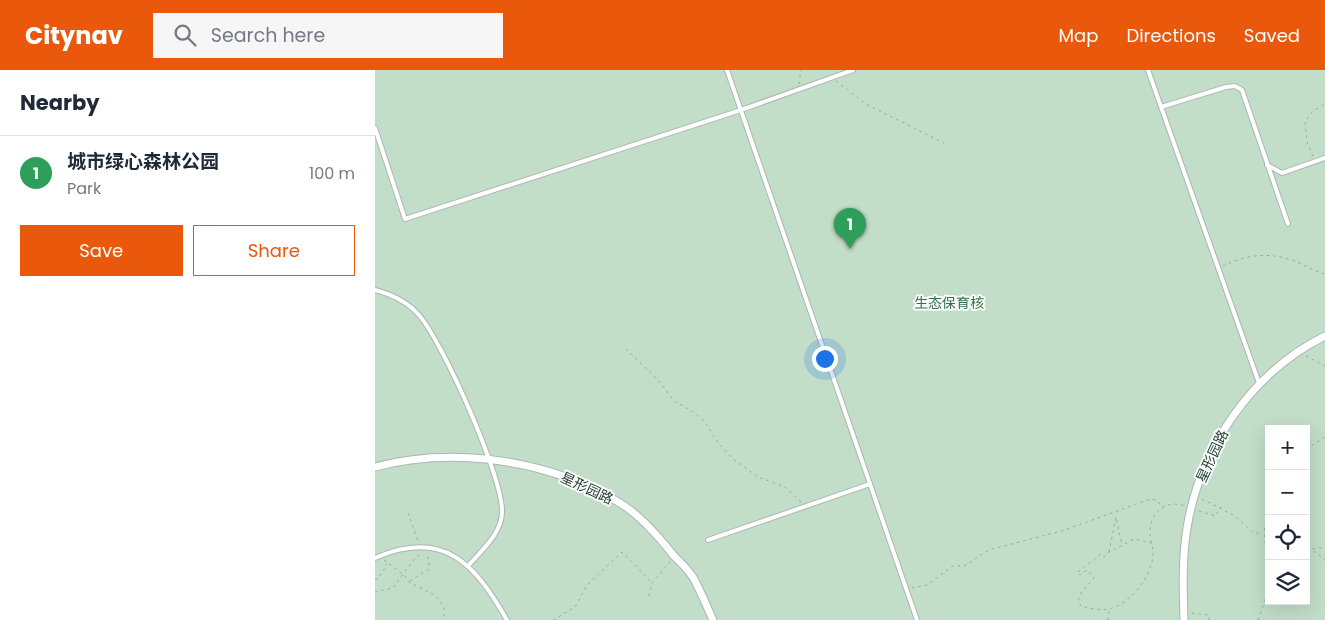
<!DOCTYPE html>
<html lang="en">
<head>
<meta charset="utf-8">
<style>
  body { margin:0; font-family:Poppins,"Noto Sans SC",sans-serif; background:#f6f6f7; color:#1f2937 }
  .controls { position:absolute; right:15px; bottom:15px; display:grid; overflow:hidden; border-radius:0px; box-shadow:0 5px 20px #0002 }
  .controls button { width:45px; height:45px; display:grid; place-items:center; padding:0; border:0; border-bottom:1px solid #e0e1e3; background:#fff; color:#1f2937; font:25px sans-serif }
  .you { position:absolute; left:449px; top:288px; width:18px; height:18px; margin:-12px; border:4px solid #fff; border-radius:50%; background:#1a73e8; box-shadow:0 0 0 8px #1a73e833 }
  .badge { display:grid; place-items:center; width:32px; height:32px; border-radius:50%; background:#ea580c; color:#fff; font-size:16px; font-weight:700 }
  .pin { position:absolute; translate:-50% -41px; filter:drop-shadow(0 1px 2px #0008) }
  .pin::after { content:''; position:absolute; top:26px; width:18px; height:15px; background:inherit; clip-path:polygon(0 0,100% 0,50% 100%) }
  .list { margin:0; padding:0; list-style:none }
  h2 { display:flex; justify-content:space-between; align-items:center; height:65px; margin:0; padding:0 20px; font-size:21px }
  h2 small { font-size:16px; font-weight:400; color:#747a83 }
  .list li { display:grid; grid-template-columns:32px 1fr auto; gap:15px; align-items:center; box-sizing:border-box; height:75px; padding:0 20px; border-top:1px solid #e0e1e3 }
  .list b { display:block; font-size:19px; white-space:nowrap }
  .list p { margin:0; font-size:16px; white-space:nowrap; color:#747a83 }
  .list em { font-size:16px; font-style:normal; color:#747a83 }
  .actions { display:flex; gap:10px; padding:15px 20px }
  .actions a { flex:1; padding:11px 0; border:1px solid #ea580c; border-radius:0px; text-align:center; font-size:18px; color:#ea580c }
  .actions .main { background:#ea580c; color:#fff }
  .icon { flex:none; width:28px; height:28px; fill:none; stroke:currentColor; stroke-width:2; stroke-linecap:round; stroke-linejoin:round }
  .map { position:relative; flex:none; width:950px; height:550px; overflow:hidden }
  header { display:flex; align-items:center; gap:30px; box-sizing:border-box; height:70px; padding:0 25px; background:#ea580c; color:#fff }
  header strong { font-size:24px }
  nav { display:flex; gap:28px; margin-inline-start:auto; font-size:18px }
  .search { width:350px; height:45px; background:#f6f6f7; display:flex; align-items:center; gap:12px; box-sizing:border-box; padding:0 18px; border-radius:0px; color:#747a83; font-size:19px }
  main { display:flex }
  aside { flex:1; background:#fff }
  .map>svg:first-child { display:block }
</style>
</head>
<body>
<header>
<strong>Citynav</strong>
<div class="search"><svg class="icon" aria-label="search" viewBox="0 0 24 24"><circle cx="10" cy="10" r="6"/><path d="M15 15l6 6"/></svg>Search here</div>
<nav><a>Map</a><a>Directions</a><a>Saved</a></nav>
</header>
<main>
<aside>
<h2>Nearby<small></small></h2>
<ul class="list">
<li><span class="badge" style="background:#2e9e5b">1</span><div><b>城市绿心森林公园</b><p>Park</p></div><em>100 m</em></li>
</ul>
<div class="actions"><a class="main">Save</a><a>Share</a></div>
</aside>
<div class="map">
<svg width="950" height="550" viewBox="0 0 950 550">
  <rect width="100%" height="100%" fill="#e7eeea"/>
  <path fill="#c2ddc8" fill-rule="evenodd" d="M0 0H950V550H0ZM894 359H931V531H894Z"/>
  <g fill="none" stroke-linecap="round" stroke-linejoin="round">
    <g stroke="#aab6b1" stroke-width="6">
      <g id="lane">
        <path d="M352 0 542 550"/>
        <path d="M773 0 884 313"/>
        <path d="M786 37 851 17 860 16 867 20 913 154"/>
        <path d="M0 58 30 149 366 40 478 0"/>
        <path d="M892 95 907 103 950 88"/>
        <path d="M0 220C15 224 32 232 43 244 67 270 128 407 127 442 127 463 106 481 93 496"/>
        <path d="M333 470 495 414"/>
        <path d="M0 488C69 458 100 494 132 550"/>
      </g>
    </g>
    <g stroke="#aab6b1" stroke-width="9">
      <g id="street">
        <path d="M0 397C79 376 175 390 245 433 265 445 284 467 299 486 306 493 314 500 319 509 326 522 332 537 338 550"/>
        <path d="M809 550C808 520 807 488 812 458 825 378 877 302 950 266"/>
      </g>
    </g>
    <g stroke="#8aaea1" stroke-width="1" stroke-dasharray="2.5 4" stroke-linecap="butt">
      <path d="M461 11 491 34 569 73"/>
      <path d="M424 14 426 0"/>
      <path d="M938 86 932 72 930 52 938 41 950 34"/>
      <path d="M848 196C870 185 893 182 917 190 928 194 938 201 950 204"/>
      <path d="M251 279 283 310 299 331 320 343 329 351 344 374 358 389 383 407 410 417 426 432"/>
      <path d="M931 286 950 296"/>
      <path d="M931 379 950 367"/>
      <path d="M827 429 860 446 877 462 887 464"/>
      <path d="M824 441 840 446 846 437"/>
      <path d="M33 443 43 471"/>
      <path d="M777 473 759 469 734 482 729 487 726 484 702 503 705 505 712 500 719 508 706 523 703 531 706 536C714 538 724 541 733 539 754 536 776 507 778 486 779 478 775 471 775 463 775 442 791 429 810 436"/>
      <path d="M931 480 950 477"/>
      <path d="M939 481 950 490"/>
      <path d="M734 482 741 447 747 475"/>
      <path d="M9 490 29 505 34 512 61 526 69 537V550"/>
      <path d="M0 509H3L12 494"/>
      <path d="M35 511 54 499 53 483"/>
      <path d="M537 518 552 515 578 496H589L614 480 690 460 775 429 781 430 788 437"/>
      <path d="M0 522 18 518 40 488 47 483"/>
      <path d="M274 526 277 513 295 492"/>
      <path d="M817 543 834 545V550"/>
      <path d="M178 550 200 537 212 515 247 482 277 513"/>
      <path d="M733 550 734 540"/>
      <path d="M883 550C888 536 893 523 893 508 894 480 884 467 894 437"/>
    </g>
    <use href="#lane" stroke="#fff" stroke-width="4"/>
    <use href="#street" stroke="#fff" stroke-width="7"/>
  </g>
  <g text-anchor="middle" dominant-baseline="central" stroke-width="4" stroke-linejoin="round" paint-order="stroke">
    <g font-size="14" fill="#357249" stroke="#f7faf9">
      <text x="574" y="233">生态保育核</text>
    </g>
    <g font-size="14" fill="#273f37" stroke="#f7faf9">
      <text transform="translate(837 386) rotate(-65)">星形园路</text>
      <text transform="translate(212 418) rotate(25)">星形园路</text>
    </g>
  </g>
</svg>
<div class="controls">
<button>+</button>
<button>−</button>
<button><svg class="icon" aria-label="locate" viewBox="0 0 24 24"><circle cx="12" cy="12" r="6"/><path d="M12 2v4M12 18v4M2 12h4M18 12h4"/></svg></button>
<button><svg class="icon" aria-label="layers" viewBox="0 0 24 24"><path d="M12 4l9 5-9 5-9-5zM3 14l9 5 9-5"/></svg></button>
</div>
<div class="you"></div>
<div class="pin badge" style="left:475px;top:179px;background:#2e9e5b">1</div>
</div>
</main>
</body>
</html>
